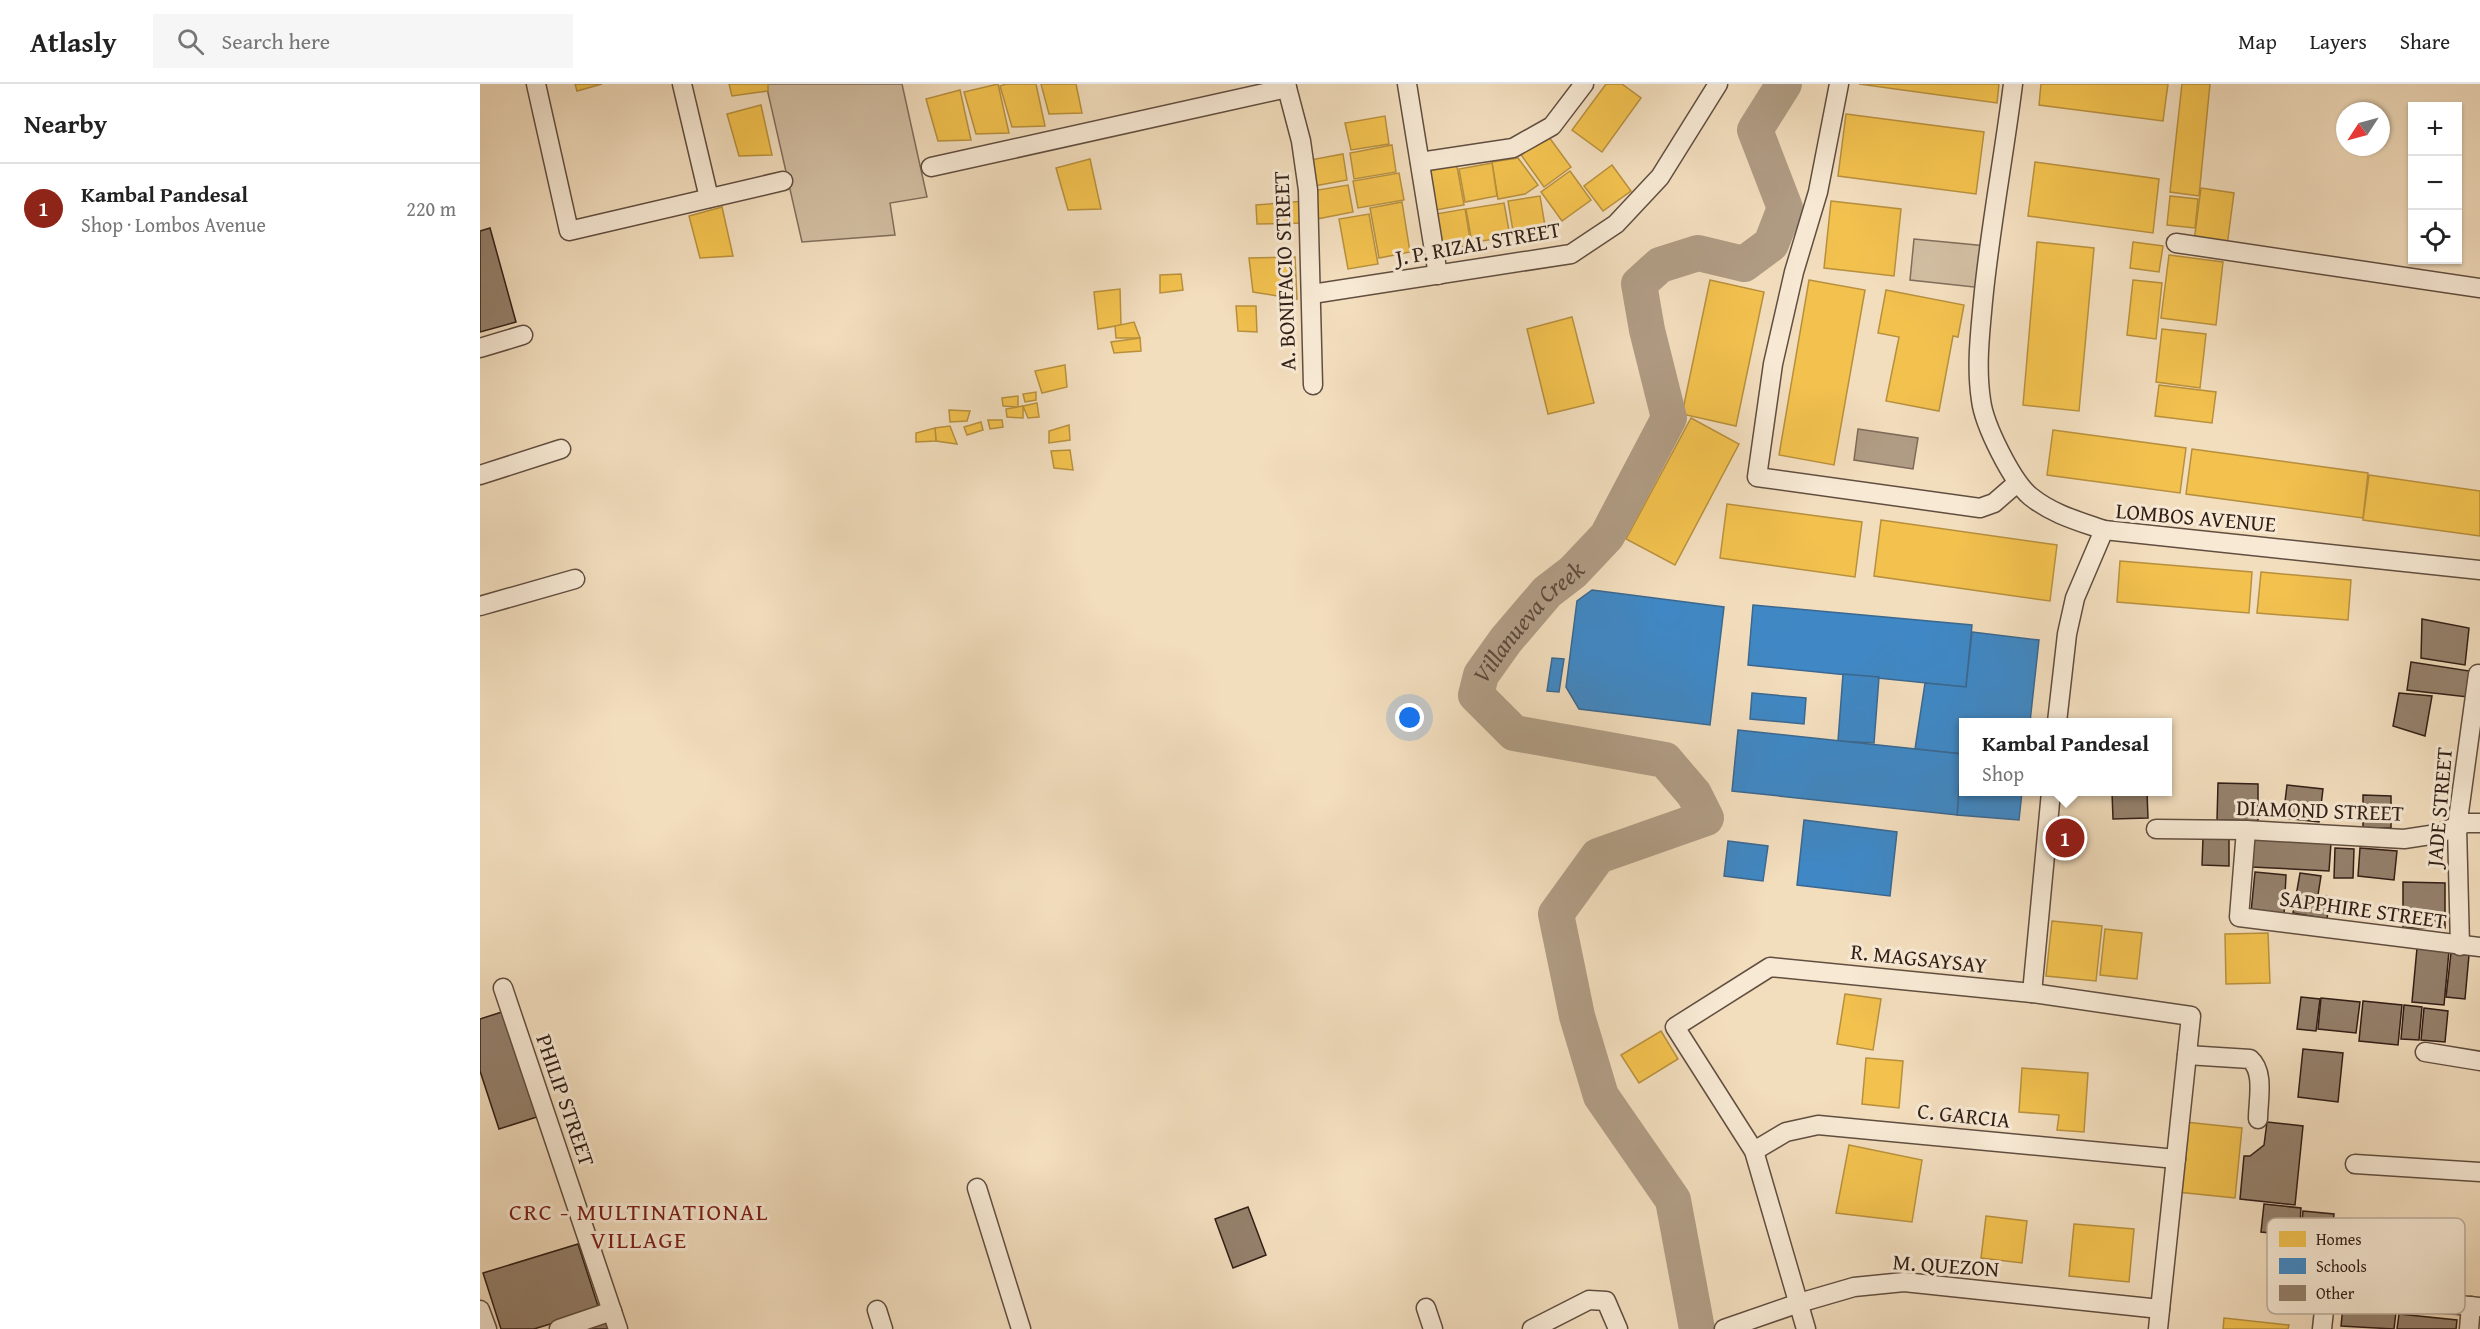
<!DOCTYPE html>
<html lang="en">
<head>
<meta charset="utf-8">
<style>
  body { margin:0; font-family:"Gentium Book Plus",serif; background:#f6f6f6; color:#222 }
  .controls { position:absolute; right:18px; top:18px; display:grid; overflow:hidden; border-radius:0px; box-shadow:0 2px 4px #0004 }
  .controls button { width:54px; height:54px; display:grid; place-items:center; padding:0; border:0; border-bottom:2px solid #e0e0e0; background:#fff; color:#222; font:30px sans-serif }
  .compass { position:absolute; left:1856px; top:18px; width:54px; height:54px; border-radius:50%; background:#fff; box-shadow:0 2px 4px #0004; rotate:234deg }
  .you { position:absolute; left:930px; top:634px; width:21px; height:21px; margin:-15px; border:4px solid #fff; border-radius:50%; background:#1a73e8; box-shadow:0 0 0 9px #1a73e833 }
  .badge { display:grid; place-items:center; width:39px; height:39px; border-radius:50%; background:#8f2418; color:#fff; font-size:20px; font-weight:700 }
  .pin { position:absolute; translate:-50% -50%; border:3px solid #fff; box-shadow:0 2px 6px #0006 }
  .popup { position:absolute; left:1479px; top:634px; width:213px; height:78px; box-sizing:border-box; display:grid; place-content:center; border-radius:0px; background:#fff; filter:drop-shadow(0 2px 4px #0005); font-size:20px; white-space:nowrap; color:#767676 }
  .popup b { font-size:22px; color:#222 }
  .popup::after { content:''; position:absolute; left:50%; top:100%; margin-left:-12px; border:12px solid transparent; border-top-color:#fff }
  .list { margin:0; padding:0; list-style:none }
  h2 { display:flex; justify-content:space-between; align-items:center; height:78px; margin:0; padding:0 24px; font-size:26px }
  h2 small { font-size:20px; font-weight:400; color:#767676 }
  .list li { display:grid; grid-template-columns:39px 1fr auto; gap:18px; align-items:center; box-sizing:border-box; height:90px; padding:0 24px; border-top:2px solid #e0e0e0 }
  .list b { display:block; font-size:22px; white-space:nowrap }
  .list p { margin:0; font-size:20px; white-space:nowrap; color:#767676 }
  .list em { font-size:20px; font-style:normal; color:#767676 }
  .icon { flex:none; width:33px; height:33px; fill:none; stroke:currentColor; stroke-width:2; stroke-linecap:round; stroke-linejoin:round }
  .map { position:relative; flex:none; width:2000px; height:1245px; overflow:hidden }
  header { display:flex; align-items:center; gap:36px; box-sizing:border-box; height:84px; padding:0 30px; background:#fff; border-bottom:2px solid #e0e0e0 }
  header strong { font-size:28px }
  nav { display:flex; gap:33px; margin-inline-start:auto; font-size:21px }
  .search { width:420px; height:54px; background:#f6f6f6; display:flex; align-items:center; gap:15px; box-sizing:border-box; padding:0 21px; border-radius:0px; color:#767676; font-size:22px }
  main { display:flex }
  aside { flex:1; background:#fff }
  .map>svg:first-child { display:block }
</style>
</head>
<body>
<header>
<strong>Atlasly</strong>
<div class="search"><svg class="icon" aria-label="search" viewBox="0 0 24 24"><circle cx="10" cy="10" r="6"/><path d="M15 15l6 6"/></svg>Search here</div>
<nav><a>Map</a><a>Layers</a><a>Share</a></nav>
</header>
<main>
<aside>
<h2>Nearby<small></small></h2>
<ul class="list">
<li><span class="badge">1</span><div><b>Kambal Pandesal</b><p>Shop · Lombos Avenue</p></div><em>220 m</em></li>
</ul>
</aside>
<div class="map">
<svg width="2000" height="1245" viewBox="0 0 2000 1245">
  <rect width="100%" height="100%" fill="#f2ddbd"/>
  <filter id="stains"><feTurbulence type="fractalNoise" baseFrequency=".00333" numOctaves="4"/><feColorMatrix values="0 0 0 0 .2 0 0 0 0 .09 0 0 0 0 .02 0 0 0 .5 -.17"/></filter>
  <radialGradient id="worn" r=".72"><stop offset=".6" stop-color="#630" stop-opacity="0"/><stop offset="1" stop-color="#630" stop-opacity=".3"/></radialGradient>
  <g fill="#d1bda1" stroke="#816e5c" stroke-width="1.5">
    <path d="M286 0H422L447 113 410 119 415 151 322 158Z"/>
    <path d="M1434 155 1507 162 1503 204 1430 196Z"/>
  </g>
  <path fill="#b09c84" stroke="#7d6a58" stroke-width="1.5" d="M1378 345 1438 354 1433 385 1374 376Z"/>
  <g fill="#f2c14e" stroke="#b8903d" stroke-width="1.5">
    <path d="M95 0H122L97 7Z"/>
    <path d="M249 0H288V7L252 12Z"/>
    <path d="M518 0 529 49 496 50 484 8Z"/>
    <path d="M526 0H556L565 42 532 43 520 2Z"/>
    <path d="M561 0H596L602 29 569 30Z"/>
    <path d="M1126 0H1142L1161 14 1122 68 1092 46Z"/>
    <path d="M1379 0H1519L1517 19Z"/>
    <path d="M1561 0H1688L1683 37 1559 21Z"/>
    <path d="M1702 0H1730L1719 112 1690 108Z"/>
    <path d="M480 6 491 56 458 57 446 15Z"/>
    <path d="M281 21 292 71 259 72 247 30Z"/>
    <path d="M1366 30 1504 48 1496 110 1358 92Z"/>
    <path d="M905 32 909 60 871 66 865 39Z"/>
    <path d="M1066 49 1091 83 1064 103 1039 68Z"/>
    <path d="M912 61 916 88 874 95 870 69Z"/>
    <path d="M863 70 867 96 834 102 830 76Z"/>
    <path d="M1038 74 1058 101 1045 110 1018 115 1012 78Z"/>
    <path d="M610 75 621 125 588 126 576 84Z"/>
    <path d="M976 77 984 121 950 127 942 83Z"/>
    <path d="M1555 78 1679 95 1673 149 1548 132Z"/>
    <path d="M1012 79 1017 112 985 118 979 85Z"/>
    <path d="M1132 81 1151 107 1123 127 1104 102Z"/>
    <path d="M1090 87 1111 116 1082 137 1061 108Z"/>
    <path d="M919 89 924 116 878 124 873 97Z"/>
    <path d="M868 101 873 128 837 135 832 107Z"/>
    <path d="M1721 104 1754 109 1747 162 1714 157Z"/>
    <path d="M1060 112 1066 148 1034 153 1028 117Z"/>
    <path d="M1690 112 1718 115 1715 144 1687 141Z"/>
    <path d="M825 117 826 139 777 140 776 121Z"/>
    <path d="M1351 117 1421 125 1414 192 1344 184Z"/>
    <path d="M922 118 930 168 899 174 890 124Z"/>
    <path d="M1024 119 1030 152 992 159 986 125Z"/>
    <path d="M242 123 253 172 220 174 209 132Z"/>
    <path d="M985 125 991 161 957 167 950 131Z"/>
    <path d="M889 130 898 180 868 185 859 135Z"/>
    <path d="M1557 158 1614 164 1599 327 1543 321Z"/>
    <path d="M1653 158 1683 162 1679 188 1650 184Z"/>
    <path d="M1689 171 1743 178 1736 241 1681 234Z"/>
    <path d="M815 173 817 215 773 208 769 174Z"/>
    <path d="M701 190 703 206 680 209V191Z"/>
    <path d="M1230 196 1284 208 1256 342 1202 330Z"/>
    <path d="M1329 196 1385 206 1354 381 1299 371Z"/>
    <path d="M1653 196 1682 199 1676 255 1647 251Z"/>
    <path d="M640 205 641 241 618 245 614 208Z"/>
    <path d="M1406 206 1484 221 1478 253 1473 252 1459 327 1406 317 1419 253 1398 249Z"/>
    <path d="M756 222H776L777 248 758 247Z"/>
    <path d="M1092 233 1114 319 1068 330 1047 245Z"/>
    <path d="M654 238 660 254H636L635 242Z"/>
    <path d="M1682 245 1726 250 1720 304 1676 298Z"/>
    <path d="M660 254 661 267 634 269 631 258Z"/>
    <path d="M585 281 587 303 562 309 555 287Z"/>
    <path d="M1679 301 1736 308 1732 339 1675 332Z"/>
    <path d="M556 308V316L545 318 543 310Z"/>
    <path d="M538 312V323L523 322 522 314Z"/>
    <path d="M557 319 559 333 548 334 543 322Z"/>
    <path d="M543 322V334L527 333 526 325Z"/>
    <path d="M469 326 490 327 487 337 470 338Z"/>
    <path d="M1211 334 1259 360 1195 481 1146 455Z"/>
    <path d="M508 336H522L523 343 510 345Z"/>
    <path d="M501 338 503 346 487 351 484 343Z"/>
    <path d="M589 341 590 356 569 359V347Z"/>
    <path d="M470 342 477 360 456 357 455 344Z"/>
    <path d="M455 344 456 357 436 358V349Z"/>
    <path d="M1573 346 1706 364 1700 409 1567 391Z"/>
    <path d="M1712 365 1888 389 1883 434 1706 410Z"/>
    <path d="M590 366 593 386 574 384 571 367Z"/>
    <path d="M1889 391 2000 407V452L1883 436Z"/>
    <path d="M1247 420 1382 438 1375 493 1240 474Z"/>
    <path d="M1401 436 1577 461 1570 517 1394 492Z"/>
    <path d="M1640 477 1772 488 1769 529 1637 518Z"/>
    <path d="M1781 488 1871 496 1868 536 1777 529Z"/>
    <path d="M1572 837 1622 842 1616 897 1566 892Z"/>
    <path d="M1625 845 1662 849 1657 895 1620 891Z"/>
    <path d="M1788 849 1790 899 1746 900 1745 850Z"/>
    <path d="M1365 910 1401 915 1393 966 1357 960Z"/>
    <path d="M1181 947 1198 975 1159 999 1141 971Z"/>
    <path d="M1386 974 1423 977 1419 1024 1382 1020Z"/>
    <path d="M1542 984 1608 989 1604 1048 1577 1046 1579 1031 1539 1028Z"/>
    <path d="M1705 1038 1762 1044 1755 1114 1697 1108Z"/>
    <path d="M1369 1061 1442 1076 1432 1138 1356 1129Z"/>
    <path d="M1506 1132 1547 1137 1542 1179 1501 1174Z"/>
    <path d="M1594 1140 1654 1145 1649 1198 1589 1192Z"/>
    <path d="M1744 1234 1809 1241 1808 1245H1743Z"/>
  </g>
  <g fill="#3f88c5" stroke="#3b6890" stroke-width="1.5">
    <path d="M1112 506 1244 523 1230 641 1099 625 1086 603 1097 517Z"/>
    <path d="M1273 521 1492 541 1486 603 1268 581Z"/>
    <path d="M1492 548 1559 556 1550 638H1483V708H1542L1539 736 1477 731 1482 670 1435 665 1445 599 1486 603Z"/>
    <path d="M1072 574 1084 575 1079 608 1067 607Z"/>
    <path d="M1363 590 1399 593 1394 659 1358 657Z"/>
    <path d="M1272 609 1326 614 1324 640 1270 635Z"/>
    <path d="M1258 646 1482 670 1477 731 1252 707Z"/>
    <path d="M1324 736 1417 748 1410 812 1317 801Z"/>
    <path d="M1248 757 1288 762 1283 797 1244 792Z"/>
  </g>
  <g fill="none" stroke-linecap="round" stroke-linejoin="round">
    <path stroke="#b09c84" stroke-width="36" id="s1" d="M1217 1245 1193 1116 1121 1012 1097 932 1076 830 1118 772 1226 734 1214 710 1185 676 1034 649 996 611 1001 591 1026 556 1067 508 1093 488 1127 452 1189 334 1167 246 1159 200 1180 181 1218 169 1264 180 1291 160 1305 124 1275 46 1304 0"/>
  </g>
  <g fill="#95816d" stroke="#311e16" stroke-width="1.5">
    <path d="M10 144 36 238 0 248V147Z"/>
    <path d="M1942 535 1989 544 1985 581 1941 574Z"/>
    <path d="M1931 578 1996 588 1988 613 1927 606Z"/>
    <path d="M1919 609 1952 612 1945 652 1913 642Z"/>
    <path d="M1738 699 1778 700V737L1737 736Z"/>
    <path d="M1807 701 1843 705 1839 738 1803 734Z"/>
    <path d="M1632 708H1667L1668 734 1633 735Z"/>
    <path d="M1883 711 1911 712V744H1883Z"/>
    <path d="M1723 754 1749 755V782L1722 781Z"/>
    <path d="M1773 754 1851 759 1849 787 1772 783Z"/>
    <path d="M1855 764 1874 765 1873 794H1854Z"/>
    <path d="M1880 764 1917 767 1914 796 1878 792Z"/>
    <path d="M1775 788 1806 791 1804 831 1771 828Z"/>
    <path d="M1820 789 1841 792 1838 811 1850 813 1847 835 1813 829Z"/>
    <path d="M1923 798 1965 799V844H1923Z"/>
    <path d="M1937 864 1969 867 1964 921 1932 918Z"/>
    <path d="M1971 869 1989 871 1985 915 1966 913Z"/>
    <path d="M1821 913 1840 915 1836 947 1817 945Z"/>
    <path d="M1841 914 1880 918 1876 949 1838 945Z"/>
    <path d="M1883 917 1922 921 1918 961 1879 957Z"/>
    <path d="M1924 921 1942 923 1939 956 1921 955Z"/>
    <path d="M1944 924 1968 927 1965 958 1941 956Z"/>
    <path d="M25 927 60 1032 19 1045 0 987V935Z"/>
    <path d="M1823 965 1863 969 1858 1018 1818 1013Z"/>
    <path d="M1787 1038 1823 1042 1815 1121 1760 1115 1764 1072H1770L1784 1061Z"/>
    <path d="M1784 1120 1821 1124 1819 1152 1781 1148Z"/>
    <path d="M768 1123 786 1171 753 1184 735 1135Z"/>
    <path d="M1823 1127 1854 1130 1848 1189 1817 1185Z"/>
    <path d="M98 1160 119 1225 54 1245H21L3 1189Z"/>
    <path d="M1863 1222 1916 1228 1914 1245 1861 1242Z"/>
    <path d="M1919 1230 1977 1236 1976 1245H1917Z"/>
    <path d="M131 1234 134 1245H98Z"/>
  </g>
  <g fill="none" stroke-linecap="round" stroke-linejoin="round">
    <g stroke="#614e40" stroke-width="21">
      <g id="minor">
        <path d="M56 0 89 147 303 97"/>
        <path d="M202 0 229 114"/>
        <path d="M806 0 821 57 828 106 833 301"/>
        <path d="M927 0 958 191"/>
        <path d="M1359 0 1338 108 1314 188 1293 280 1277 393 1500 424 1514 419 1537 399"/>
        <path d="M1533 0C1524 72 1510 144 1503 217 1500 250 1496 283 1501 316 1504 341 1532 397 1550 412 1572 430 1598 437 1624 446L2000 486"/>
        <path d="M940 78 1033 64 1072 42 1104 0"/>
        <path d="M451 83 807 4"/>
        <path d="M1696 159 2000 204"/>
        <path d="M832 210 1091 170 1136 140 1180 93 1238 0"/>
        <path d="M0 264 43 251"/>
        <path d="M0 391 81 365"/>
        <path d="M0 522 95 495"/>
        <path d="M1577 638 1587 550 1595 514 1624 446"/>
        <path d="M1676 745 1766 746 1924 755 1957 750 1986 739H2000"/>
        <path d="M1766 746 1759 833 2000 863"/>
        <path d="M1980 862 1977 743 1998 590"/>
        <path d="M23 904 138 1245"/>
        <path d="M1552 909 1571 708"/>
        <path d="M1945 968 2000 977"/>
        <path d="M1707 971 1770 975C1785 988 1778 1016 1778 1035"/>
        <path d="M1274 1067 1306 1048 1338 1041 1696 1075"/>
        <path d="M1875 1080 2000 1088"/>
        <path d="M497 1104 541 1245"/>
        <path d="M946 1224 953 1245"/>
        <path d="M0 1226 7 1245"/>
        <path d="M397 1226 403 1245"/>
        <path d="M79 1245 132 1227"/>
        <path d="M1052 1245 1109 1216 1126 1217 1138 1245"/>
        <path d="M1244 1245 1319 1219 1374 1203 1424 1198 1680 1225"/>
        <path d="M1326 1245 1274 1067 1195 943 1290 883 1552 909 1711 932 1678 1245"/>
        <path d="M1842 1245 1846 1208 2000 1223"/>
        <path d="M1989 1245 1991 1222"/>
      </g>
    </g>
    <use href="#minor" stroke="#f7e9d4" stroke-width="18"/>
  </g>
  <g text-anchor="middle" dominant-baseline="central" stroke-width="6" stroke-linejoin="round" paint-order="stroke">
    <g font-size="22" fill="#311e16" stroke="#f7e9d4">
      <text transform="translate(998 159) rotate(-10)">J. P. RIZAL STREET</text>
      <text transform="translate(804 187) rotate(-92)">A. BONIFACIO STREET</text>
      <text transform="translate(1716 433) rotate(5)">LOMBOS AVENUE</text>
      <text transform="translate(1959 723) rotate(-85)">JADE STREET</text>
      <text transform="translate(1840 726) rotate(2)">DIAMOND STREET</text>
      <text transform="translate(1883 825) rotate(8)">SAPPHIRE STREET</text>
      <text transform="translate(1439 874) rotate(6)">R. MAGSAYSAY</text>
      <text transform="translate(86 1016) rotate(71)">PHILIP STREET</text>
      <text transform="translate(1484 1031) rotate(6)">C. GARCIA</text>
      <text transform="translate(1466 1181) rotate(4)">M. QUEZON</text>
    </g>
    <g font-size="24" font-style="italic" fill="#5d4a3c" stroke="#f7e9d4">
      <text stroke="none"><textPath href="#s1" startOffset="1002">Villanueva Creek</textPath></text>
    </g>
    <g font-size="24" letter-spacing="1.5" fill="#7a1f14" stroke="#f7e9d4">
      <text x="159" y="1127">CRC - MULTINATIONAL<tspan x="159" dy="28">VILLAGE</tspan></text>
    </g>
  </g>
  <rect x="1787" y="1134" width="198" height="96" rx="9" fill="#f7e9d4" stroke="#bcac9b" stroke-width="1.5"/>
  <rect x="1799" y="1147" width="27" height="16" fill="#f2c14e"/>
  <rect x="1799" y="1174" width="27" height="16" fill="#3f88c5"/>
  <rect x="1799" y="1201" width="27" height="16" fill="#95816d"/>
  <g font-size="16" fill="#311e16">
    <text x="1836" y="1161">Homes</text>
    <text x="1836" y="1188">Schools</text>
    <text x="1836" y="1215">Other</text>
  </g>
  <rect width="100%" height="100%" filter="url(#stains)"/>
  <rect width="100%" height="100%" fill="url(#worn)"/>
</svg>
<div class="controls">
<button>+</button>
<button>−</button>
<button><svg class="icon" aria-label="locate" viewBox="0 0 24 24"><circle cx="12" cy="12" r="6"/><path d="M12 2v4M12 18v4M2 12h4M18 12h4"/></svg></button>
</div>
<svg class="compass" viewBox="-18 -18 36 36"><path d="M0-13l5 13h-10z" fill="#e53935"/><path d="M0 13l5-13h-10z" fill="#767676"/></svg>
<div class="you"></div>
<div class="pin badge" style="left:1585px;top:754px">1</div>
<div class="popup"><b>Kambal Pandesal</b>Shop</div>
</div>
</main>
</body>
</html>
